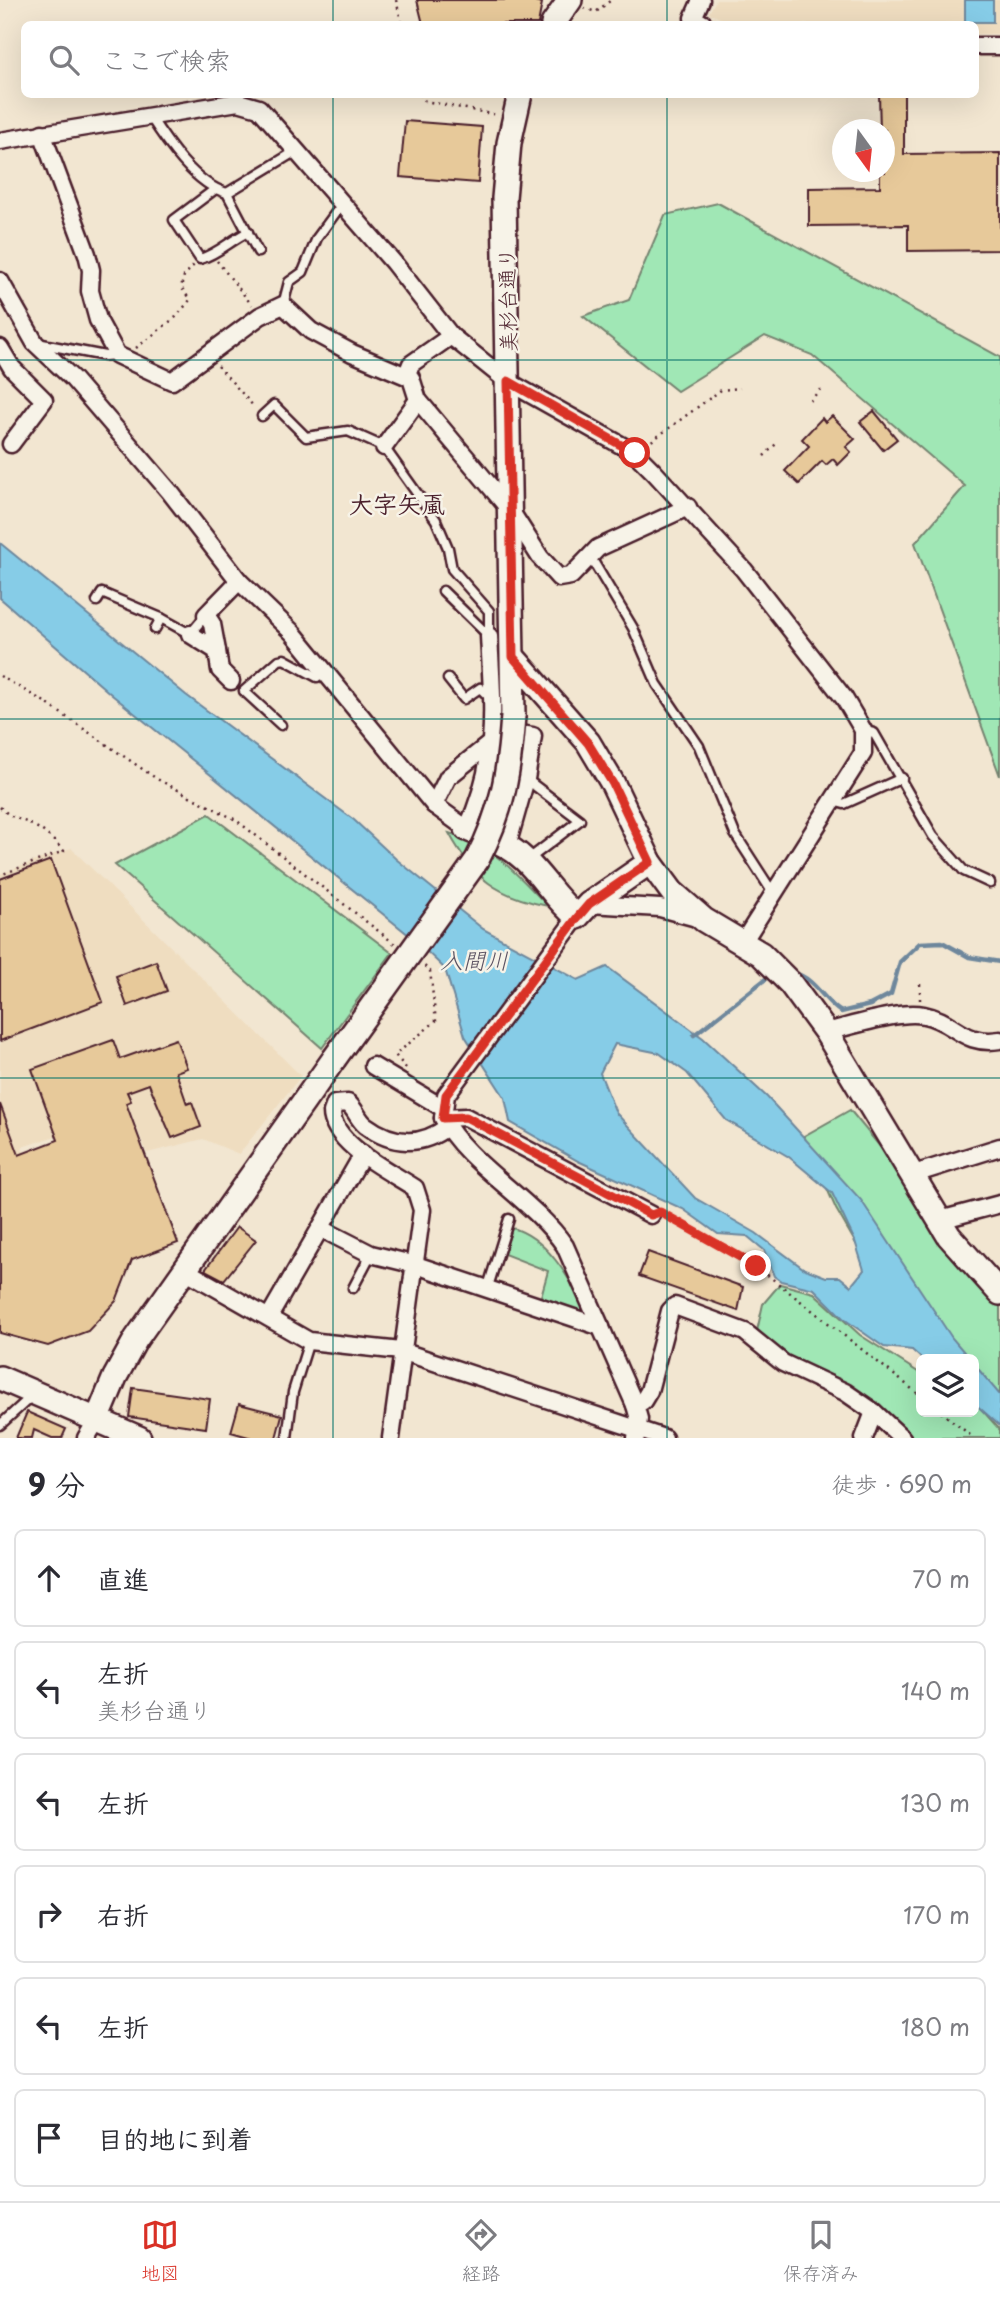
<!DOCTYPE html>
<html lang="ja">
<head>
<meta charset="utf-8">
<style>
  body { margin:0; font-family:"Playpen Sans","Klee One",sans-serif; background:#f7f7f7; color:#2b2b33 }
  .controls { position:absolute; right:21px; bottom:21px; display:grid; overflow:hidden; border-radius:10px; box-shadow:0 7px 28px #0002 }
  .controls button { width:63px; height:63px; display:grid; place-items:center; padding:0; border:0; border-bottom:2px solid #e1e1e2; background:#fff; color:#2b2b33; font:35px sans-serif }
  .compass { position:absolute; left:832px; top:119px; width:63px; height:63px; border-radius:50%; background:#fff; box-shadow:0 7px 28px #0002; rotate:165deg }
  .stop { position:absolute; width:21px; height:21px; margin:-16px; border:5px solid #d93025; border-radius:50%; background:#fff }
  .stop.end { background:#d93025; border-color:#fff; box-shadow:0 2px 7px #0008 }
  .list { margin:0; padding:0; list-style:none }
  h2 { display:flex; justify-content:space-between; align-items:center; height:91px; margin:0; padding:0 28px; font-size:30px }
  h2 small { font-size:23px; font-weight:400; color:#7c7c81 }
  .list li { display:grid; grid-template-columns:46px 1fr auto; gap:21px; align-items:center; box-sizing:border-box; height:98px; margin:0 14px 14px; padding:0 14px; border:2px solid #e1e1e2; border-radius:10px }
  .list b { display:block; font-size:26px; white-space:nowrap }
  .list p { margin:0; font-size:23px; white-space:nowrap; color:#7c7c81 }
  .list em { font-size:23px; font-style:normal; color:#7c7c81 }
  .icon { flex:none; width:38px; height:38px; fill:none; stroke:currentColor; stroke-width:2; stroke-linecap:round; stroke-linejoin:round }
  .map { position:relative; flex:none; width:1000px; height:1438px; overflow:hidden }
  .search { position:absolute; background:#fff; box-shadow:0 7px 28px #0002; left:21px; right:21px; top:21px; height:77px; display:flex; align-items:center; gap:18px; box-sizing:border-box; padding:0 24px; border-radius:10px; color:#7c7c81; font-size:26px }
  .sheet { height:763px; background:#fff }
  nav { display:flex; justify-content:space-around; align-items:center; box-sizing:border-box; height:98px; border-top:2px solid #e1e1e2; background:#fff; font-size:19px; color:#7c7c81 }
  nav a { display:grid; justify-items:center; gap:4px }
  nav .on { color:#d93025 }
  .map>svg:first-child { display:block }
</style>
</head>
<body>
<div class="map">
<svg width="1000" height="1438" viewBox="0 0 1000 1438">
  <rect width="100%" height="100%" fill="#f2e6d1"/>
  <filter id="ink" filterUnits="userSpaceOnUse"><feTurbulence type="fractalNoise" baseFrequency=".0143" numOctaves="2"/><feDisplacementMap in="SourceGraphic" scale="14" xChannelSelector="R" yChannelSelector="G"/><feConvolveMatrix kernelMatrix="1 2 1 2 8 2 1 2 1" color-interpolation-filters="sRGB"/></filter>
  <g filter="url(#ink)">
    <g fill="#efddc0">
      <path d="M716 0H1000V34H976V24H733L709 13Z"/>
      <path d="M71 848 301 1076 239 1154 203 1139 147 1153 130 1111 22 1147 28 1165 0 1176V874Z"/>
    </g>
    <g fill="#a0e7b5" stroke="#758370" stroke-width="2">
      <path d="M718 203 1000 357V776L915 543 965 486 812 355 765 336 677 391 583 316 629 300 665 215Z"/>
      <path d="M209 814 392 953 322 1048 115 865Z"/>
      <path d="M449 833C493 844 517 875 548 906 497 896 474 879 449 833Z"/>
      <path d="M850 1110 1000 1293V1395L974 1368V1359H966L870 1268 836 1209 804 1136Z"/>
      <path d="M512 1228C546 1237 569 1277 585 1308L581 1317 540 1300 548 1271 504 1254Z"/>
      <path d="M780 1284 814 1293 860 1335 921 1374V1412H974V1401L1000 1430V1438H908L785 1358 757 1331 763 1304Z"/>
    </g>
    <g fill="#86cce7" stroke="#6e879c" stroke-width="2" fill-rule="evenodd">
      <rect x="965" y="0" width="28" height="22"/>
      <path d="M0 543 186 695 354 820 396 859 483 929 578 980 607 967 703 1038 767 1097 861 1200 952 1338 970 1359H922L912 1350 884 1347 844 1319 814 1289 781 1281 774 1276 764 1250 747 1236 718 1234 683 1209 578 1161 510 1122 505 1098 465 1036 445 969 415 940 112 695 0 598ZM615 1044 659 1053 687 1073 726 1120 789 1157 832 1193 855 1241 864 1270 851 1286 840 1277H826L803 1268 756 1233 695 1198 616 1113 600 1073Z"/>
      <path d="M974 1364 1000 1395V1426L974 1403Z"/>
    </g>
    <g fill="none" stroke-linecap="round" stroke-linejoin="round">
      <g stroke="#6e879c" stroke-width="4.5">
        <path d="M794 973C816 979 823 1001 841 1012L870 1005 891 994 900 962 920 943 942 942 969 957 1000 962"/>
        <path d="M694 1035 772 974"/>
      </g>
    </g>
    <g fill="#e7c99a" stroke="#4a1f2b" stroke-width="2">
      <path d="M417 0H531L542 3 538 24H423Z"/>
      <path d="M879 94H904V154L1000 153V250L908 251V225L809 226V188L880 187V172H885V130H880Z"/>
      <path d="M405 121 482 127 478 183 400 177Z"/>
      <path d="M874 411 897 439 883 450 860 422Z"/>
      <path d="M832 416 855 439 846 447 851 452 838 465 833 459 826 465 822 461 799 484 785 471 809 446 802 439 822 418 825 422Z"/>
      <path d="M51 860 103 1002 0 1041V879Z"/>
      <path d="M156 961 167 991 127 1006 116 976Z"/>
      <path d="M176 1039 187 1068 176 1072 187 1104 192 1102 201 1127 172 1138 149 1084 127 1092 131 1101 126 1103 178 1243 132 1260 116 1301 88 1331 48 1346 0 1333V1104L19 1155 58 1140 32 1069 113 1040 120 1059Z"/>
      <path d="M237 1227 256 1240 224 1280 205 1270Z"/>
      <path d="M648 1252 743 1287 738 1311 639 1276Z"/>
      <path d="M133 1388 210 1399 206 1428 129 1417Z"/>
      <path d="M239 1404 282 1415 276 1438H252L231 1432Z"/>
      <path d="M27 1412 66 1429 62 1438H52L34 1430 32 1438H16Z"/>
    </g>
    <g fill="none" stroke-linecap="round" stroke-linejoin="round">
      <g stroke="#4a1f2b" stroke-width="13">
        <g id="lane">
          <path d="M150 116C167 143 195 184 227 193L258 252"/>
          <path d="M214 190 174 220 200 259C218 254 231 240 248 232"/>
          <path d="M227 193 296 151"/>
          <path d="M283 305 289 282 303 272 317 238 342 204"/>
          <path d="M37 343 105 356 117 355"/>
          <path d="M262 416 274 405 306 437 348 431 384 447 436 520 448 548 452 569 489 611V636"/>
          <path d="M590 556 633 628 657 684 699 746 735 834 773 893"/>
          <path d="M443 591 489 636"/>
          <path d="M97 601 102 593 161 618 190 634 206 615"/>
          <path d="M155 629 161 618"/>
          <path d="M448 679 464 699 480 688 491 699"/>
          <path d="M281 725 244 691 279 660 284 659 317 677 325 671"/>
          <path d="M863 730 874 733 933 836 964 871 990 883"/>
          <path d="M526 779 580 820 529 859"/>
          <path d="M833 801 844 804 902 778"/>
          <path d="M353 1288 371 1254"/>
          <path d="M487 1290 509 1219"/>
          <path d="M0 1425 33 1395"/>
          <path d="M287 1438 293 1392 309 1341"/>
        </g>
      </g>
      <g stroke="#4a1f2b" stroke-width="21">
        <g id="street">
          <path d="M701 0 693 18 704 24"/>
          <path d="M976 46H1000"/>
          <path d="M42 133 87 254 91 270 90 291 98 320 117 355 172 381 260 316 283 305 311 331 352 353 411 378 418 400 510 510 540 557 559 578 571 576 598 548 688 507"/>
          <path d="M0 141 238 102 259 108 393 262 451 336 507 381 635 453 653 471 744 570 844 698 863 730V753L743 942"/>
          <path d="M0 281 35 343 73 379 170 492 239 581 293 633 434 805 467 829C499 759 493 711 489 636"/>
          <path d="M0 348 12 368 44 400 11 444"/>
          <path d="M407 374 411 364 451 336"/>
          <path d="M384 447 418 400"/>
          <path d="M190 634 217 651 220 670 231 681"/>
          <path d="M217 651 212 624 206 615 239 581"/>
          <path d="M502 731 533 736 526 779 507 846"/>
          <path d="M434 805 448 777 492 742"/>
          <path d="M589 904 660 908 697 918"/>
          <path d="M577 917 446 1095 443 1118C465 1163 533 1199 565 1246L635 1405 639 1419 636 1438"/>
          <path d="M826 1032C852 1026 899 1010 924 1015 955 1021 962 1046 1000 1040"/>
          <path d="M373 1066 443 1108"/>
          <path d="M443 1118 466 1117 651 1215"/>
          <path d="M914 1174 1000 1147"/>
          <path d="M940 1220 1000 1204"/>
          <path d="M322 1229 371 1254 416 1265 601 1327"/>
          <path d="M183 1269 309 1341 401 1351 664 1438"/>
          <path d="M269 1317 363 1154"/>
          <path d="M635 1405 643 1401 649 1391 670 1311 675 1306 745 1332 783 1363 845 1392 874 1412 902 1438"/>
          <path d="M86 1438 97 1420"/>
          <path d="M391 1438 422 1210 415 1188C391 1172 332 1144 332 1112L335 1104 348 1103C355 1109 358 1119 365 1125 392 1145 421 1147 447 1127"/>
          <path d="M864 1438 874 1412"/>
        </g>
      </g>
      <g stroke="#4a1f2b" stroke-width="28">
        <g id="secondary">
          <path d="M553 24 570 0"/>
          <path d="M513 657 588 742 613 784 650 862 672 892 704 920 761 954 790 983 826 1032 949 1236 1000 1293"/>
          <path d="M513 716 504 198 509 143 520 94"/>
          <path d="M467 829C488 837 508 844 525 860 544 878 555 899 577 917L589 904 650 862"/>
          <path d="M0 1378 139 1438"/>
          <path d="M97 1420 115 1377 136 1339 334 1059"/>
        </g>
      </g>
      <g stroke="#4a1f2b" stroke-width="2.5" stroke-dasharray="2 5" stroke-linecap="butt">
        <path d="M396 0 402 24"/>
        <path d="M584 8 596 12 611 0"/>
        <path d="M420 94 425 101 497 115"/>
        <path d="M217 261 252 305"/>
        <path d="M136 348 176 317 190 300 181 287 184 276 194 265"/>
        <path d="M218 366 255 408"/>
        <path d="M810 401 823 386"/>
        <path d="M646 445 721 390 740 388"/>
        <path d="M764 456 776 444"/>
        <path d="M0 676 43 701 157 779 236 820 395 944"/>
        <path d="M0 807C13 820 20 818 34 826 46 832 55 842 64 851L0 875"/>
        <path d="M920 984V1000"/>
        <path d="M406 1068 395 1055 436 1021 430 971 423 965"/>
        <path d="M665 1214 756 1266 921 1396"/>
        <path d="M941 1412 974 1438"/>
      </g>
      <use href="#lane" stroke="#f7f3e8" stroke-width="8"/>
      <use href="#street" stroke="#f7f3e8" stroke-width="16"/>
      <use href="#secondary" stroke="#f7f3e8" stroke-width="23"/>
      <g stroke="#4a1f2b" stroke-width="28" stroke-linecap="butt">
        <path id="secondary-bridge" d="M334 1059 477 860C503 810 509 773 513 716"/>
      </g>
      <use href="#secondary-bridge" stroke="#f7f3e8" stroke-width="23"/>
    </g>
  </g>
  <g fill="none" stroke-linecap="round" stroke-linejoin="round" filter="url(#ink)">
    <path stroke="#d93025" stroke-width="9" d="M635 453 508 381 513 657 588 743 613 784 650 862 589 904 577 918 446 1095 443 1118 466 1117 651 1215 660 1212 756 1266"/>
  </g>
  <path fill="none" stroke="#0f766e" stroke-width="2" stroke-opacity="0.55" d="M333 0V24M667 0V24M333 94V1438M667 94V1438M0 360H1000M0 719H1000M0 1078H1000"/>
  <g text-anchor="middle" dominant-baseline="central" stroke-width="5" stroke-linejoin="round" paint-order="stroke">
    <g font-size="21" fill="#4a1f2b" stroke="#f7f3e8">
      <text transform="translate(506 300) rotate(-91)">美杉台通り</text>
    </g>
    <g font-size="23" font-style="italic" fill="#5c5363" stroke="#f7f3e8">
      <text x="474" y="959">入間川</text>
    </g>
    <g font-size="24" font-weight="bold" fill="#4a1f2b" stroke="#f7f3e8">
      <text x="397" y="503">大字矢颪</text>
    </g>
  </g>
</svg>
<div class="controls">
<button><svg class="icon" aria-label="layers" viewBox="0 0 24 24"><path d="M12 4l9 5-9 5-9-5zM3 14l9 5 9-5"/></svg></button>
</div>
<svg class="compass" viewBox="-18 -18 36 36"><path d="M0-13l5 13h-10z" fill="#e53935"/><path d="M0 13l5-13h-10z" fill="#7c7c81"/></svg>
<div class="stop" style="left:635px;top:453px"></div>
<div class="stop end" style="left:756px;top:1266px"></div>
<div class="search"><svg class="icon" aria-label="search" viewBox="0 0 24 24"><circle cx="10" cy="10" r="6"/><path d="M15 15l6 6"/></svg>ここで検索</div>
</div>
<section class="sheet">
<h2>9 分<small>徒歩 · 690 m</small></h2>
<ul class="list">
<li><svg class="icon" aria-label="ahead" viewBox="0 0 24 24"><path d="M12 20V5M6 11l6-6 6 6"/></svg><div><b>直進</b></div><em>70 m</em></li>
<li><svg class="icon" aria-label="left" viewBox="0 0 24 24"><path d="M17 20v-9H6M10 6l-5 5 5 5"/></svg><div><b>左折</b><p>美杉台通り</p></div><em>140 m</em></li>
<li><svg class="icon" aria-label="left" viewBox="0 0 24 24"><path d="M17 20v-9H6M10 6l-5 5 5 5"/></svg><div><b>左折</b></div><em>130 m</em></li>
<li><svg class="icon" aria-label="right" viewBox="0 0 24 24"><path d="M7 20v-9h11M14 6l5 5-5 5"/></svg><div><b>右折</b></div><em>170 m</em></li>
<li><svg class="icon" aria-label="left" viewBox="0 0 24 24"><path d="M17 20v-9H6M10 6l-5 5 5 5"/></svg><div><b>左折</b></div><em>180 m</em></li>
<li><svg class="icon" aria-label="arrive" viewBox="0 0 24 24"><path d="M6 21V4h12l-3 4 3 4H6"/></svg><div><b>目的地に到着</b></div></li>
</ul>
</section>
<nav>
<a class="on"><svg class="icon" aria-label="map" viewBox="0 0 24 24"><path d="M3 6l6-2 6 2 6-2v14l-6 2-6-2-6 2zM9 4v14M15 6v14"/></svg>地図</a>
<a><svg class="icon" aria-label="directions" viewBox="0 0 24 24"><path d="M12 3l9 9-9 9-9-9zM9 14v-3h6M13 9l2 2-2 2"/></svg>経路</a>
<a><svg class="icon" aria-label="saved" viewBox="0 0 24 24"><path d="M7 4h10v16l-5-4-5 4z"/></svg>保存済み</a>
</nav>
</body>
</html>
